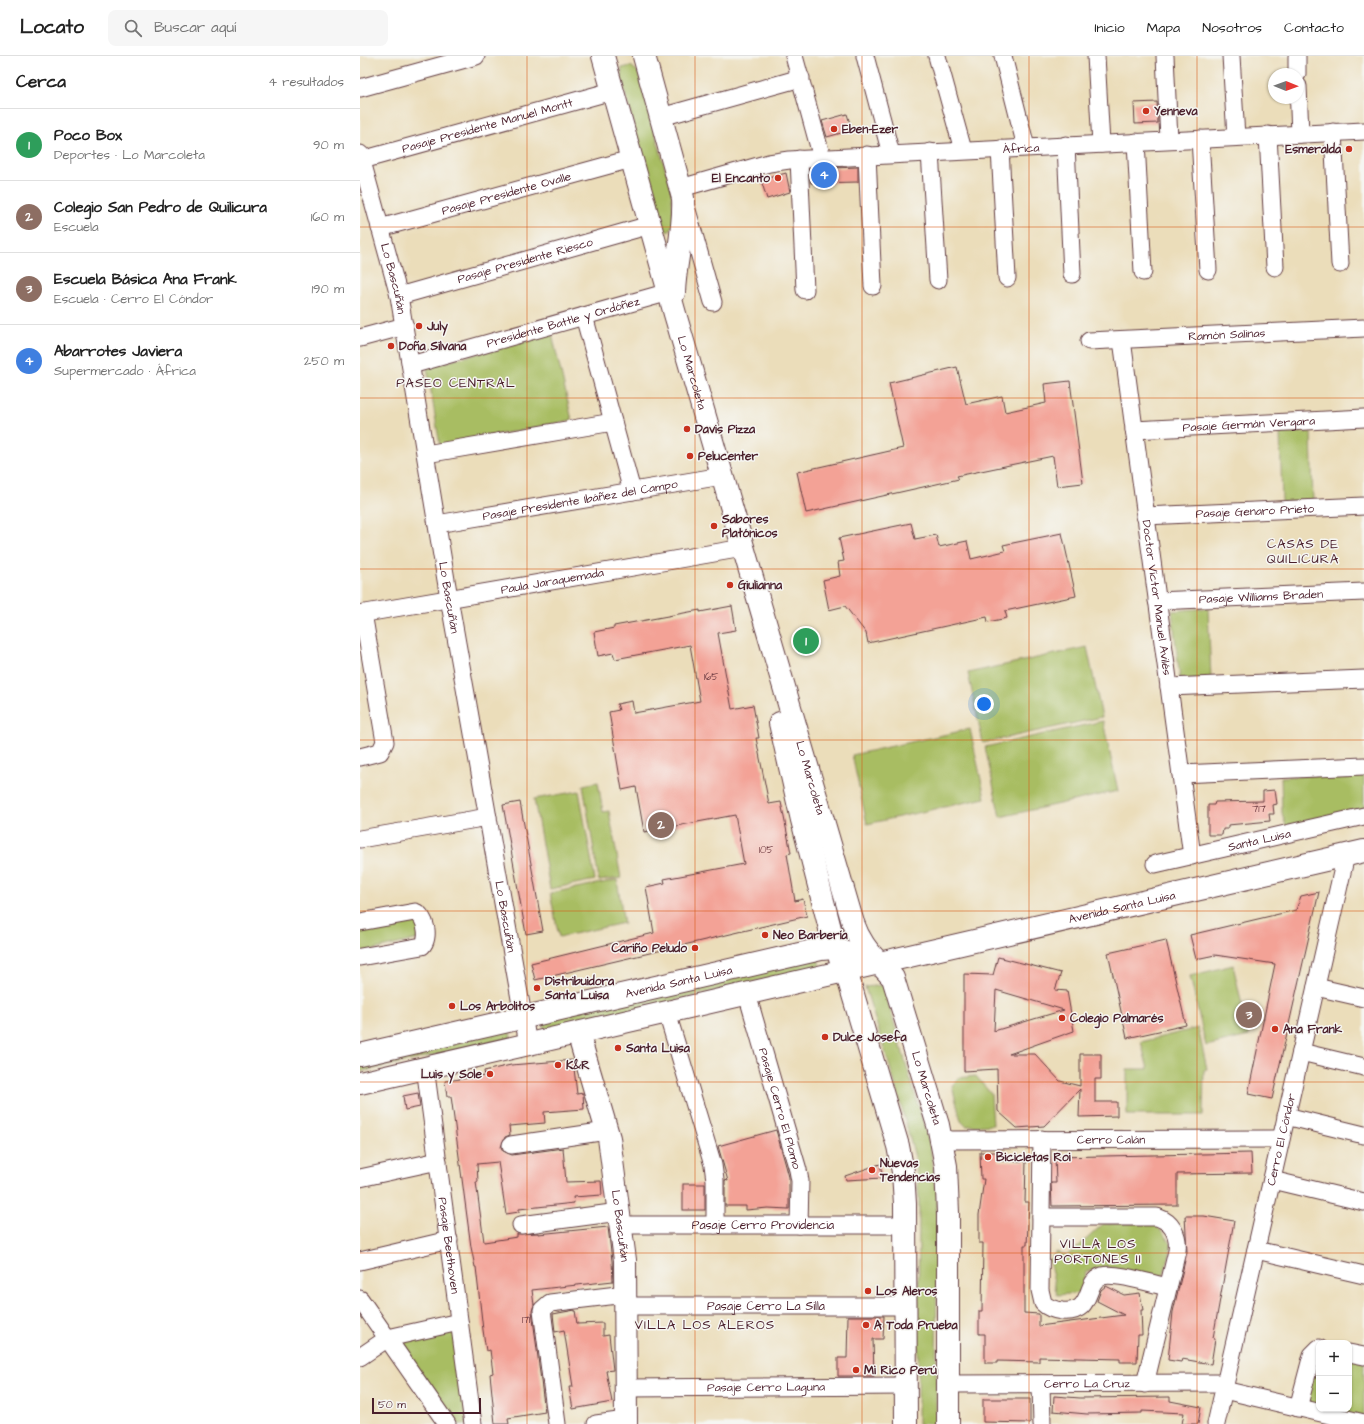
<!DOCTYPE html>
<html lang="es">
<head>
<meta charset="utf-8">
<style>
  body { margin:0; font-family:"Architects Daughter",sans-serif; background:#f6f6f6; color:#222 }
  .controls { position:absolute; right:12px; bottom:12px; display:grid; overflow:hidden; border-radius:8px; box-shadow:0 1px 3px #0004 }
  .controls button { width:36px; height:36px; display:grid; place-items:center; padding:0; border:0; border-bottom:1px solid #e0e0e0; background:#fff; color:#222; font:20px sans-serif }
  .compass { position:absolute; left:908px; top:12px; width:36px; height:36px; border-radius:50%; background:#fff; box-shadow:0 1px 3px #0004; rotate:91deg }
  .scale { position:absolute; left:12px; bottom:10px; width:109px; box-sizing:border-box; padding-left:4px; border:2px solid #4a1f2b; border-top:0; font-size:11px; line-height:14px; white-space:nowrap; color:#4a1f2b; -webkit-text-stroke:3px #f6f6f2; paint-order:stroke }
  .you { position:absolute; left:624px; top:648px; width:14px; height:14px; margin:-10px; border:3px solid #fff; border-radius:50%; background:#1a73e8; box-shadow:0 0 0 6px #1a73e833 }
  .badge { display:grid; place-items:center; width:26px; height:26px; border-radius:50%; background:#c8321e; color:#fff; font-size:13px; font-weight:700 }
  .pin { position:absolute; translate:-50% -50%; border:2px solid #fff; box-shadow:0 1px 4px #0006 }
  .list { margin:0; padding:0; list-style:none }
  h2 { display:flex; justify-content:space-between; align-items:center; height:52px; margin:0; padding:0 16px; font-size:17px }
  h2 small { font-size:13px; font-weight:400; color:#767676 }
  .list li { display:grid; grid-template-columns:26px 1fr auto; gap:12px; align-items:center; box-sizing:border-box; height:72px; padding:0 16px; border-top:1px solid #e0e0e0 }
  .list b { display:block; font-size:15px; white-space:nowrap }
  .list p { margin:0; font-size:13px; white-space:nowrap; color:#767676 }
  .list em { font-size:13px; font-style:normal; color:#767676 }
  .icon { flex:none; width:22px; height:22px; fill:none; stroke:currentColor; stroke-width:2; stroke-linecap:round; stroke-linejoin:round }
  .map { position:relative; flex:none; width:1004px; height:1368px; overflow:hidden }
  header { display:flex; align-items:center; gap:24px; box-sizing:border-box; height:56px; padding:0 20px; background:#fff; border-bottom:1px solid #e0e0e0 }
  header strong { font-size:19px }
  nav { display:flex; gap:22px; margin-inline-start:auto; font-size:14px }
  .search { width:280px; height:36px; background:#f6f6f6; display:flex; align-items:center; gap:10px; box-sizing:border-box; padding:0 14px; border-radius:8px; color:#767676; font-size:15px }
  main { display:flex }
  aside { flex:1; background:#fff }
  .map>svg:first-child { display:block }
</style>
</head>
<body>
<header>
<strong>Locato</strong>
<div class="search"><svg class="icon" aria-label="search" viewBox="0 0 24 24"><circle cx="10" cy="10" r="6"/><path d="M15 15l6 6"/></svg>Buscar aquí</div>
<nav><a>Inicio</a><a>Mapa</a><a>Nosotros</a><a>Contacto</a></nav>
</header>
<main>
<aside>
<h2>Cerca<small>4 resultados</small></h2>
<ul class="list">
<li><span class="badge" style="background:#2e9e5b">1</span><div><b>Poco Box</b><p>Deportes · Lo Marcoleta</p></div><em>90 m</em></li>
<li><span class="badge" style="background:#8d6e63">2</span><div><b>Colegio San Pedro de Quilicura</b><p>Escuela</p></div><em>160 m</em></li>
<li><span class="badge" style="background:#8d6e63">3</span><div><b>Escuela Básica Ana Frank</b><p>Escuela · Cerro El Cóndor</p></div><em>190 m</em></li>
<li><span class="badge" style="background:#3f7fe0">4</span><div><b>Abarrotes Javiera</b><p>Supermercado · África</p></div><em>250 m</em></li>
</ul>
</aside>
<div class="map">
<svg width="1004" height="1368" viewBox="0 0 1004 1368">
  <rect width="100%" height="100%" fill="#f6f6f2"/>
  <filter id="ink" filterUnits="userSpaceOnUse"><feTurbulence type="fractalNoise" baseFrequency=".025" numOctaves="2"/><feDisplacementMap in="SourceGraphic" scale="8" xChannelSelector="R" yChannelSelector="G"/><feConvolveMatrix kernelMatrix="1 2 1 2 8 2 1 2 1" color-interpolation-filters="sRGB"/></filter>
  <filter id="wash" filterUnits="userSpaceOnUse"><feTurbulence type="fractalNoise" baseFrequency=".012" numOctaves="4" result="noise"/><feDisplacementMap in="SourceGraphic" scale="16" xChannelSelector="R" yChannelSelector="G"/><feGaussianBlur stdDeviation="0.9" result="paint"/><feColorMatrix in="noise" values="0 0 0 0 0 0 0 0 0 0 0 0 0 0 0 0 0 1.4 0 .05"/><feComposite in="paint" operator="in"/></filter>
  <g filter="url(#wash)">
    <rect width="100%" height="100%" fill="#ebddba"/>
    <g fill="#a8bd62" stroke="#796e46">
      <path d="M271 10 278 16 311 133 314 166 309 176 301 172 261 21 262 12Z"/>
      <path d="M192 278 212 364 80 390 67 311Z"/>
      <path d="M951 376 953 445 922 446 920 377Z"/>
      <path d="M848 552 851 623 820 624 812 555Z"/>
      <path d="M727 591 742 661 623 687 608 617Z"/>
      <path d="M743 665 758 735 640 761 625 691Z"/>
      <path d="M610 673 625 742 507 768 492 699Z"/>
      <path d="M1004 717V753L926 770 922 757 921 721Z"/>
      <path d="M238 726 243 756 249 755 261 822 239 825 223 729Z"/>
      <path d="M219 735 235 824 190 833 174 743Z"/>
      <path d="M257 824 264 867 199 881 190 837Z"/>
      <path d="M56 859 63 882 0 897V869Z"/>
      <path d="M457 899 460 910 185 975 182 963Z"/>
      <path d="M873 909 889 980 846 990 830 920Z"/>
      <path d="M523 929 570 1090 577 1138 576 1368H558L559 1142 555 1101 534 1024 505 931Z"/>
      <path d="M149 970 151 982 0 1016V1004Z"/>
      <path d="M838 972 847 1013 844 1014 843 1059H767V1013H788L781 986Z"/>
      <path d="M616 1020 631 1038 633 1069 606 1070 601 1065 592 1030 598 1022Z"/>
      <path d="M793 1167C818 1190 812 1190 803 1220L744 1211 726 1216 720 1237 697 1239 689 1204 696 1196 707 1199 718 1191 743 1168Z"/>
      <path d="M97 1271 107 1368H94L38 1286Z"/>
      <path d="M959 1296V1351L950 1349 946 1343Z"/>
      <path d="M989 1302 1004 1305V1361L967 1353H989Z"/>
    </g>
    <g id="blocks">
      <g fill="#f3a296" fill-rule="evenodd">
        <path d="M797 46 798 67 775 68 774 47Z"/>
        <path d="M487 58 492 74 467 81 462 65Z"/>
        <path d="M498 111V126L451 127 450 113Z"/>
        <path d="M426 117 430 136 407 143 401 124Z"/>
        <path d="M597 311 606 348 642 340 645 356 686 347 684 328 710 325 723 427 697 430 693 400 597 420 599 423 446 457 437 416 543 392 529 327Z"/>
        <path d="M551 467 555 483 576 479 579 491 607 485 611 503 645 495 643 489 702 477 716 540 645 555 647 562 628 566 627 561 508 587 506 577 485 550 469 554 463 524 480 520 478 506 484 505 479 482Z"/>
        <path d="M372 550 376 574 358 577 372 653 393 649 399 682H396L409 748 421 746 431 797 427 798 435 845 443 843 447 860 175 924 171 907 294 877 286 831 305 827 304 823 384 808 375 759 284 776 276 731 262 734 249 656 259 654 257 648 272 645 274 657 340 645 330 589 255 603 253 597 238 600 234 576 254 572V570L340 554V556Z"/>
        <path d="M915 734 917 748 913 749 914 758H909L910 765 868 769V773H863L862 779H848V749H854L855 746 903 745V735Z"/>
        <path d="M160 746 183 875 166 878 143 749Z"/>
        <path d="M959 836 912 1043 888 1038 915 908 855 899 836 903 830 879 936 854 941 840Z"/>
        <path d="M806 884 826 969 767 982 748 897Z"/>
        <path d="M638 901 701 917 695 934 707 935 714 975 649 998H675L700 1025 720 1030V998H741V1023H735V1046H757V1060L719 1061 720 1033 684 1070 657 1072 638 1055 637 1013 604 1015V918L633 919ZM636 934 704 954 634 975Z"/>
        <path d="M213 1004 217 1038 223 1037 224 1053 184 1056 185 1067 149 1070 150 1079 145 1081 141 1091 143 1095 152 1099 203 1092 206 1126 241 1125 242 1139 213 1141 214 1147 159 1153V1156L146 1158 138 1106 117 1108 118 1126H116L124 1186 157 1181V1178L178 1177V1178L248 1171 252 1205 253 1225 172 1234 174 1249 172 1255 185 1356 148 1362 149 1368H135L130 1318 133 1317 130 1294 126 1295 123 1274 116 1211H115L111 1191 91 1040H87L85 1025 125 1020 124 1015 151 1009Z"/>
        <path d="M58 1037 60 1051 45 1054 43 1040Z"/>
        <path d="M416 1074 429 1121V1153L408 1152 386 1154V1150H365V1124L368 1125 358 1090Z"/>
        <path d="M620 1096H638V1105H666L665 1146H669L667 1189H664V1257L679 1258V1270L764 1259 737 1245 741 1234 746 1230 764 1239 780 1237 783 1254H781L782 1279H778L777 1306H760V1303L679 1301V1306L637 1305V1307H625V1278H619V1255H622L623 1187H619V1159L624 1123H621Z"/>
        <path d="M891 1097 892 1117 817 1118V1149L692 1150 691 1127H696L695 1101Z"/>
        <path d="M520 1108 523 1122 486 1124 485 1120Z"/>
        <rect x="323" y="1128" width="22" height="26"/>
        <path d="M825 1160H844L874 1165 853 1282 855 1283 851 1308 822 1303 821 1306 808 1304 813 1256 827 1196Z"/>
        <path d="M215 1254 217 1268 243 1267V1280L249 1279 253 1314 246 1315 252 1346 213 1353 209 1331H213L204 1274 195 1276 193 1258Z"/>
        <path d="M488 1260H524L523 1283H513L514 1320H478V1302H487Z"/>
        <path d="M694 1340 720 1342 810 1341V1345L841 1351 838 1368H822L824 1357 782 1355V1357L727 1358 693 1355Z"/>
        <path d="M623 1343H670V1367L623 1366Z"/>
      </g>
    </g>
  </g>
  <g filter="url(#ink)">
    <use href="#blocks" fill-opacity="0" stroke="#623c40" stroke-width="1"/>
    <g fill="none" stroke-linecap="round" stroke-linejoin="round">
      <g stroke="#623c40" stroke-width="19">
        <g id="minor">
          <path d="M434 0 462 102"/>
          <path d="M505 0 531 98"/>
          <path d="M577 0 603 94"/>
          <path d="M643 0 666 91"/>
          <path d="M736 0 741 88"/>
          <path d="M805 0 809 84"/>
          <path d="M871 0 876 81"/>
          <path d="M937 0V18"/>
          <path d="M938 30 940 78"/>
          <path d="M0 32 116 0"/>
          <path d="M301 61 441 22"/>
          <path d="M973 76 980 208"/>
          <path d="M908 79 915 211"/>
          <path d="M840 83 848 214"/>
          <path d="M776 86 783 216"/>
          <path d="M706 89 712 218"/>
          <path d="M640 93 647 222"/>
          <path d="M570 96 578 224"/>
          <path id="s1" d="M0 98 39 240 89 542 168 988"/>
          <path d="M507 99 513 230"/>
          <path d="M439 103 445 234"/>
          <path id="s2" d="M2 104 252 35"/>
          <path id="s3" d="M321 132 409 107 429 104 1004 75"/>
          <path d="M327 154 353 246"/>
          <path id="s4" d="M20 172 271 103"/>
          <path id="s5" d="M39 240 290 169"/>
          <path d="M224 260 272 435"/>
          <path d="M0 282 45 270"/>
          <path id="s6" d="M762 284 832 800"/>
          <path id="s7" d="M729 285 1004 272"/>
          <path id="s8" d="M51 309 309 236"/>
          <path id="s9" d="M774 374 1004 362"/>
          <path d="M66 398 253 366"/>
          <path id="s10" d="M785 460 1004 450"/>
          <path id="s11" d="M77 468 362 420"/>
          <path id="s12" d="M797 545 1004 536"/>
          <path id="s13" d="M0 558 383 492"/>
          <path d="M809 631 1004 623"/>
          <path d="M0 701 20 696 25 686 3 557"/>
          <path d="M821 718 1004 710"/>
          <path d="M0 783 128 761"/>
          <path id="s14" d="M795 808 1004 760"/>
          <path d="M0 866 55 856C66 860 70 882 62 890L0 901"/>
          <path d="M956 931 1004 942"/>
          <path id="s15" d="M387 938 438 1114 440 1125 439 1169"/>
          <path d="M307 957 353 1109 355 1124V1169"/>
          <path d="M941 996 1004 1011"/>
          <path id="s16" d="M65 1011 113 1368"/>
          <path d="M926 1060 1004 1079"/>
          <path d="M682 1083 680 1234 683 1247C688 1252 694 1254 702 1255 735 1258 723 1226 742 1220 757 1216 792 1228 808 1231"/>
          <path id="s17" d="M581 1084 921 1083"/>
          <path d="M151 1089 247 1075"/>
          <path d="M0 1122 78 1105"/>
          <path d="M912 1124 1004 1146"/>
          <path d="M681 1161H797C812 1166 819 1179 817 1195L785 1328"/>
          <path d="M161 1169 259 1156"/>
          <path id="s18" d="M261 1169H546"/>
          <path d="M896 1194 1004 1219"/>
          <path d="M0 1205 89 1184"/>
          <path d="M0 1243 87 1368"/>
          <path id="s19" d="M266 1250H546"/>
          <path d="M989 1297 1004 1300"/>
          <path d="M0 1301 28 1282 99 1266"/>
          <path id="s20" d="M588 1328 865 1327"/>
          <path d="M681 1328 682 1368"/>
          <path id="s21" d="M266 1332 546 1330"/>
          <path d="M864 1334 1004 1367"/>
          <path d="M938 1352 952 1299 959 1292"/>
          <path d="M197 1368 182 1254 190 1247 266 1238"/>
          <path d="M236 1368 266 1364"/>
          <path id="s22" d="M856 1368 986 799"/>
        </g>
      </g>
      <g stroke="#623c40" stroke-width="24">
        <g id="tertiary">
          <path id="s23" d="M243 0 315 258 493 867C499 884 507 895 520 908"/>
          <path d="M284 0 323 142C325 174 315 205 314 237"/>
          <path d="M420 667 442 764 475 892"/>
          <path id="s24" d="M218 977 249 1082 265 1204 266 1368"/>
        </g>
      </g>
      <g stroke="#623c40" stroke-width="24">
        <g id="secondary">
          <path d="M480 903 486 915 538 1090 543 1116 545 1148 546 1368"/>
          <path id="s25" d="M0 999 461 893 475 892 520 908 533 922 578 1069 586 1110 588 1157V1368"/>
          <path id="s26" d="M0 1027 1004 795"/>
        </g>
      </g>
      <use href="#minor" stroke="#fff" stroke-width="17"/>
      <use href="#tertiary" stroke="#fff" stroke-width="22"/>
      <use href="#secondary" stroke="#fff" stroke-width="22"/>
    </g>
  </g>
  <path fill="none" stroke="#d8530f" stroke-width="1" stroke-opacity="0.55" d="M167 0V1368M335 0V1368M502 0V1368M669 0V1368M837 0V1368M0 171H1004M0 342H1004M0 513H1004M0 684H1004M0 855H1004M0 1026H1004M0 1197H1004"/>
  <g fill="#c8321e" stroke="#f6f6f2" stroke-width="1.5">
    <circle cx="786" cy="55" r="4"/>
    <circle cx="474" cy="73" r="4"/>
    <circle cx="989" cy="93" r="4"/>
    <circle cx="418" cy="122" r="4"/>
    <circle cx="59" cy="270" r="4"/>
    <circle cx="31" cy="290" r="4"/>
    <circle cx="327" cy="373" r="4"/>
    <circle cx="330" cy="400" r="4"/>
    <circle cx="354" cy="470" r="4"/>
    <circle cx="370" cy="529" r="4"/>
    <circle cx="405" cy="879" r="4"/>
    <circle cx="335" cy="892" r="4"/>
    <circle cx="177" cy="932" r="4"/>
    <circle cx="92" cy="950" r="4"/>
    <circle cx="702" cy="962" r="4"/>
    <circle cx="915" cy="973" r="4"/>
    <circle cx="465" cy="981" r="4"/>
    <circle cx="258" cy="992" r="4"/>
    <circle cx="198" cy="1009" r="4"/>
    <circle cx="130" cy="1018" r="4"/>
    <circle cx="628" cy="1101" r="4"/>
    <circle cx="512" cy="1114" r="4"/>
    <circle cx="508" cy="1235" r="4"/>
    <circle cx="506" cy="1269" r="4"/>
    <circle cx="496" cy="1314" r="4"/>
  </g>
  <g text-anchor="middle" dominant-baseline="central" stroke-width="3" stroke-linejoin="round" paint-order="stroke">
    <g font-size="10" fill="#744046">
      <text x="351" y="621">165</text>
      <text x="899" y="753">717</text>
      <text x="406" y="794">105</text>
      <text x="166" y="1264">171</text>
    </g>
    <g font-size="12" font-weight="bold" fill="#4a1f2b" stroke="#f6f6f2" text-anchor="start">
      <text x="794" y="55">Yenneva</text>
      <text x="482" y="73">Eben-Ezer</text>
      <text x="981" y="93" text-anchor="end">Esmeralda</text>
      <text x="410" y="122" text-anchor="end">El Encanto</text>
      <text x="67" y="270">July</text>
      <text x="39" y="290">Doña Silvana</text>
      <text x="335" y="373">Davis Pizza</text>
      <text x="338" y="400">Pelucenter</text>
      <text x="362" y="463">Sabores<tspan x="362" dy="14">Platónicos</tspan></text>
      <text x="378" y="529">Giulianna</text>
      <text x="413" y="879">Neo Barbería</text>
      <text x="327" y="892" text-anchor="end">Cariño Peludo</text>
      <text x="185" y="925">Distribuidora<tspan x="185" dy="14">Santa Luisa</tspan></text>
      <text x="100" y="950">Los Arbolitos</text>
      <text x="710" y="962">Colegio Palmarés</text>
      <text x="923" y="973">Ana Frank</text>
      <text x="473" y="981">Dulce Josefa</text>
      <text x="266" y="992">Santa Luisa</text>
      <text x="206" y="1009">K&amp;R</text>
      <text x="122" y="1018" text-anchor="end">Luis y Sole</text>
      <text x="636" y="1101">Bicicletas Roi</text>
      <text x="520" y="1107">Nuevas<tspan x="520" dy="14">Tendencias</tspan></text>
      <text x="516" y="1235">Los Aleros</text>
      <text x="514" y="1269">A Toda Prueba</text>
      <text x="504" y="1314">Mi Rico Perú</text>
    </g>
    <g font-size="12" fill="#4a1f2b" stroke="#f6f6f2">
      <text stroke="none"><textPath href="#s2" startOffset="130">Pasaje Presidente Manuel Montt</textPath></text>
      <text stroke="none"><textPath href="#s3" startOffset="344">África</textPath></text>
      <text stroke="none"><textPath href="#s4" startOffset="131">Pasaje Presidente Ovalle</textPath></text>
      <text stroke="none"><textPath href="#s5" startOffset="131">Pasaje Presidente Riesco</textPath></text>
      <text stroke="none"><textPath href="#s1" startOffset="129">Lo Bascuñán</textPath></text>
      <text stroke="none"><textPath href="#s8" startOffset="158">Presidente Battle y Ordóñez</textPath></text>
      <text stroke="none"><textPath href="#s7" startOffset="138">Ramón Salinas</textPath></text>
      <text stroke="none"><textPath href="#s23" startOffset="329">Lo Marcoleta</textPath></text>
      <text stroke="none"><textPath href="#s9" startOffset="115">Pasaje Germán Vergara</textPath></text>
      <text stroke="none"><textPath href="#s11" startOffset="145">Pasaje Presidente Ibáñez del Campo</textPath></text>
      <text stroke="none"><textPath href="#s10" startOffset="110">Pasaje Genaro Prieto</textPath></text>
      <text stroke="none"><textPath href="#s13" startOffset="195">Paula Jaraquemada</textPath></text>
      <text stroke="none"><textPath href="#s12" startOffset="104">Pasaje Williams Braden</textPath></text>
      <text stroke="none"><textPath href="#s1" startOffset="453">Lo Bascuñán</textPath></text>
      <text stroke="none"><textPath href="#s6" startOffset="260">Doctor Víctor Manuel Avilés</textPath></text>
      <text stroke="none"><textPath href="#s23" startOffset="751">Lo Marcoleta</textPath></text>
      <text stroke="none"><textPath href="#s14" startOffset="107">Santa Luisa</textPath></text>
      <text stroke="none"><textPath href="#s26" startOffset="782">Avenida Santa Luisa</textPath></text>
      <text stroke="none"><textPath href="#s1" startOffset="777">Lo Bascuñán</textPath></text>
      <text stroke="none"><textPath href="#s25" startOffset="327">Avenida Santa Luisa</textPath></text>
      <text stroke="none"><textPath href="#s25" startOffset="669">Lo Marcoleta</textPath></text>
      <text stroke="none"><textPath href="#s15" startOffset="119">Pasaje Cerro El Plomo</textPath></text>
      <text stroke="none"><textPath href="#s17" startOffset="170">Cerro Calán</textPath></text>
      <text stroke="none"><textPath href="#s22" startOffset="292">Cerro El Cóndor</textPath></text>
      <text stroke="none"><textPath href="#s18" startOffset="142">Pasaje Cerro Providencia</textPath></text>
      <text stroke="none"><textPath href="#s24" startOffset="198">Lo Bascuñán</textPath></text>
      <text stroke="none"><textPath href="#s16" startOffset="180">Pasaje Beethoven</textPath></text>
      <text stroke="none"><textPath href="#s19" startOffset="140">Pasaje Cerro La Silla</textPath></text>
      <text stroke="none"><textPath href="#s20" startOffset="139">Cerro La Cruz</textPath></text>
      <text stroke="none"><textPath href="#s21" startOffset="140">Pasaje Cerro Laguna</textPath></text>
    </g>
    <g font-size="13" letter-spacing="1" fill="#4a1f2b" stroke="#f6f6f2">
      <text x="96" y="327">PASEO CENTRAL</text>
      <text x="943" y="488">CASAS DE<tspan x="943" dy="15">QUILICURA</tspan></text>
      <text x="738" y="1188">VILLA LOS<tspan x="738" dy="15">PORTONES II</tspan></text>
      <text x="345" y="1269">VILLA LOS ALEROS</text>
    </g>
  </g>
</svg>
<div class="controls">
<button>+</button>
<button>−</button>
</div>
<svg class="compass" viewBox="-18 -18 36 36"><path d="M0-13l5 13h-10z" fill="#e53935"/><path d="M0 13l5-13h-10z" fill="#767676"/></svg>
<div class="scale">50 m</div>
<div class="you"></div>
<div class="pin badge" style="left:446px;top:585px;background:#2e9e5b">1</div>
<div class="pin badge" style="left:301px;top:769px;background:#8d6e63">2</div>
<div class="pin badge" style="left:889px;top:959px;background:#8d6e63">3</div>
<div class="pin badge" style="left:464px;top:119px;background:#3f7fe0">4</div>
</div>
</main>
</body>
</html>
